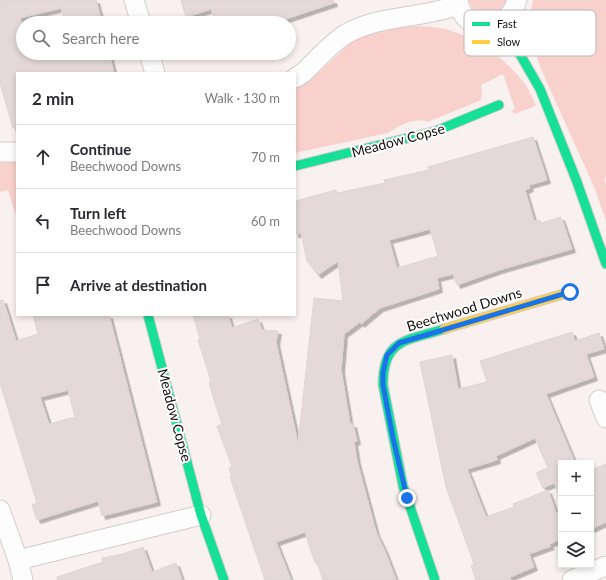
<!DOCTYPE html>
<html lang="en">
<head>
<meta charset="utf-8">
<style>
  body { margin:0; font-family:Lato,sans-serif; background:#f7f7f7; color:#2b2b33 }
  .controls { position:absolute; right:12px; bottom:12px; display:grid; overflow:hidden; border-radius:0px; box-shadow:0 2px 6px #0003 }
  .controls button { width:36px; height:36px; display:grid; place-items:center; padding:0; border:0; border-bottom:1px solid #e1e1e2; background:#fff; color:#2b2b33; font:20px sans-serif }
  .stop { position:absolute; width:12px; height:12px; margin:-9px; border:3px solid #1a73e8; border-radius:50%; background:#fff }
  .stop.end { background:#1a73e8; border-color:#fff; box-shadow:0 1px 4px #0008 }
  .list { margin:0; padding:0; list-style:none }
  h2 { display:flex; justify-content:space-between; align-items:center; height:52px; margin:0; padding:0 16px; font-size:17px }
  h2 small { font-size:13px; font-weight:400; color:#7c7c81 }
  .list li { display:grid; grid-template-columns:26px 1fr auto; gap:12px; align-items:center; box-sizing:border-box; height:64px; padding:0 16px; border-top:1px solid #e1e1e2 }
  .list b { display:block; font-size:15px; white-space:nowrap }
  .list p { margin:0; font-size:13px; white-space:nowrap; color:#7c7c81 }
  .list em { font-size:13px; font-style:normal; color:#7c7c81 }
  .icon { flex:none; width:22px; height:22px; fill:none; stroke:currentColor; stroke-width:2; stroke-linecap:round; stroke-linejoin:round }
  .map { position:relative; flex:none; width:606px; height:580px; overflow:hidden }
  .search { position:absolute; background:#fff; box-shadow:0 2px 6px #0003; left:16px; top:16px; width:280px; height:44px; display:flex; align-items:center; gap:10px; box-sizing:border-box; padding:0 14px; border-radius:22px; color:#7c7c81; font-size:15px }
  .panel { position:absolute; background:#fff; box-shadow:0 2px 6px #0003; left:16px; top:72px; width:280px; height:244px; border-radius:0px }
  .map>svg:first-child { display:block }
</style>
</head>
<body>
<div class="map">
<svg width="606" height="580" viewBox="0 0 606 580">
  <defs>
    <filter id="shadow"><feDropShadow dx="3.5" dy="3.5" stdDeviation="0" flood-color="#0004"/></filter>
  </defs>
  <rect width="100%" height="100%" fill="#f9f1f0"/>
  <g fill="#f9d1cc">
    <path d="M469 0H507C505 4 504 9 501 12 489 23 472 16 469 0Z"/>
    <path d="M533 0H606V176L604 179 606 185V221L595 189 541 69 527 28Z"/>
    <path d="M408 26C417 26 425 26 433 27 469 31 504 56 525 84 530 91 533 99 536 106L514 114 512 110 515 109 503 74 481 85 482 94 481 100 428 122C415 117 400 125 388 133L295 153V88L316 75 356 38 370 33Z"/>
    <path d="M17 161V212L15 213 8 190 0 192V163Z"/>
  </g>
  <g fill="#e4d9d8" stroke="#ddd5d4" fill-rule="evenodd" filter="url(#shadow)">
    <path d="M0 0H96L102 23H65L61 8 20 18 23 29V53H109L114 73H17V127L13 128 0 83Z"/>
    <path d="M181 0H333L334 3 283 20 284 23H216L211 9 186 17Z"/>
    <path d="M533 137 547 180 529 185 530 188 525 190 534 221 540 220 541 223 561 217 572 249 499 270 457 285 453 274 437 278 439 289 380 308 361 324 360 322 344 334 341 370 350 424H353L357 441 354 442 357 461 376 532 385 551 396 580H323L317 562 315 563 305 532 276 542 291 580H265L230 477H232L229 468 232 467 217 426 222 424 214 400 209 382 211 381 198 340 200 339 193 315H228L232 328 258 319 262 330 278 331 276 342 298 444 314 298 343 301 338 261 318 275 307 261 301 233 295 234V201L336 190 337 193 385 183 384 180 429 170 428 167ZM430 229 438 256 397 268 389 240Z"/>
    <path d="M3 300 16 341 38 334 33 315H109L157 502 102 516 98 501 37 520 32 505 37 503 0 383V301ZM68 390 75 417 49 424 40 397Z"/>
    <path d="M572 332 575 341 599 333 604 349 586 354 594 377 546 394 575 463H561V499L554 483 543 488 536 473 548 468 535 438 496 456 497 460 467 469 486 517 514 507 513 504 548 490 556 513 561 511V539L549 544 551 546 529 554 534 567 510 577 511 580H476L471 566 474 564 446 487 420 362 452 355 458 389 487 382 480 361Z"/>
    <path d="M606 464V522L591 529V470Z"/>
    <path d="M143 547 152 572 176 563 182 580H57V577L103 562 102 558 123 554Z"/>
  </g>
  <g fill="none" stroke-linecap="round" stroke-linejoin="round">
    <g stroke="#d4cccb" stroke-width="21">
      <g id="street">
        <path d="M134 0 141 23"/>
        <path d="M458 0C463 36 508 34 517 0"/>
        <path d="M149 53 155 73"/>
        <path d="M295 78 303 73C317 60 330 44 346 34 381 14 422 19 458 5"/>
        <path d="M0 152H17"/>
        <path d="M599 400 606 418"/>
        <path d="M0 510 18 560 23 580"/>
        <path d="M18 560 201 515"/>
        <path d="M572 580 606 566"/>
      </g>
    </g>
    <g stroke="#d4cccb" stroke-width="11">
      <g id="fast">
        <path d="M502 23 540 89 577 182 606 264"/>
        <path d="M295 166 436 131 499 105"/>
        <path d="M148 315 201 515 224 580"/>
        <path d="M435 580 403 486 383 385C383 338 407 341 444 329"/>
      </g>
    </g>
    <g stroke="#d4cccb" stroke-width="11">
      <path id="slow" d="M444 329 570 292"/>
    </g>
    <use href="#street" stroke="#fefdfd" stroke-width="19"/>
    <use href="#fast" stroke="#16e098" stroke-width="9"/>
    <use href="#slow" stroke="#ffcf43" stroke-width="9"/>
  </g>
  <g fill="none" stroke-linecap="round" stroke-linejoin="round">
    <path stroke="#1a73e8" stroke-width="5" d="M407 498 393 438 383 385V373L387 355 399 343 570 292"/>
  </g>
  <g text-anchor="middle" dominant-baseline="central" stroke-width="4" stroke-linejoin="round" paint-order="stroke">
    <g font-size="14" fill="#160e0d" stroke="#fff">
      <text transform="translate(398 140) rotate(-15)">Meadow Copse</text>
      <text transform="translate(464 309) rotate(-17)">Beechwood Downs</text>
      <text transform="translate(175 415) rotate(75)">Meadow Copse</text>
    </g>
  </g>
  <rect x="464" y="10" width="132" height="46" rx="6" fill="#fff" stroke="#b9b7b6" stroke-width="1"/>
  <rect x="472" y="22" width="18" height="4" fill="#16e098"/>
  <rect x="472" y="40" width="18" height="4" fill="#ffcf43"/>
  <g font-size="11" fill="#160e0d">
    <text x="497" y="28">Fast</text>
    <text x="497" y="46">Slow</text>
  </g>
</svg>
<div class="controls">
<button>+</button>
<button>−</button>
<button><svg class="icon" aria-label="layers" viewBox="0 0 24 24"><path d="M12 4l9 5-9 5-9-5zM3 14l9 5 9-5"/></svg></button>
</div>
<div class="stop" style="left:570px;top:292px"></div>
<div class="stop end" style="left:407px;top:498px"></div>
<div class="search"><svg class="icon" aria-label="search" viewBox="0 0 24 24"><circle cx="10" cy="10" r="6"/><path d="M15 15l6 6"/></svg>Search here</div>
<section class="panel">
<h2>2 min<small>Walk · 130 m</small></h2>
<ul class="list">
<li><svg class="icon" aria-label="ahead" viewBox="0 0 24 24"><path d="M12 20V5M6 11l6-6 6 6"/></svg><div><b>Continue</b><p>Beechwood Downs</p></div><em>70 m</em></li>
<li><svg class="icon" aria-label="left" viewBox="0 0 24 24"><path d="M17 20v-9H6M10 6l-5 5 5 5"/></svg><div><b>Turn left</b><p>Beechwood Downs</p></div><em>60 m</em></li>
<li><svg class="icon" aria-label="arrive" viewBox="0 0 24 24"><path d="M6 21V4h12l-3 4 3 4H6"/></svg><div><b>Arrive at destination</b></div></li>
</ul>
</section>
</div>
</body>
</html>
